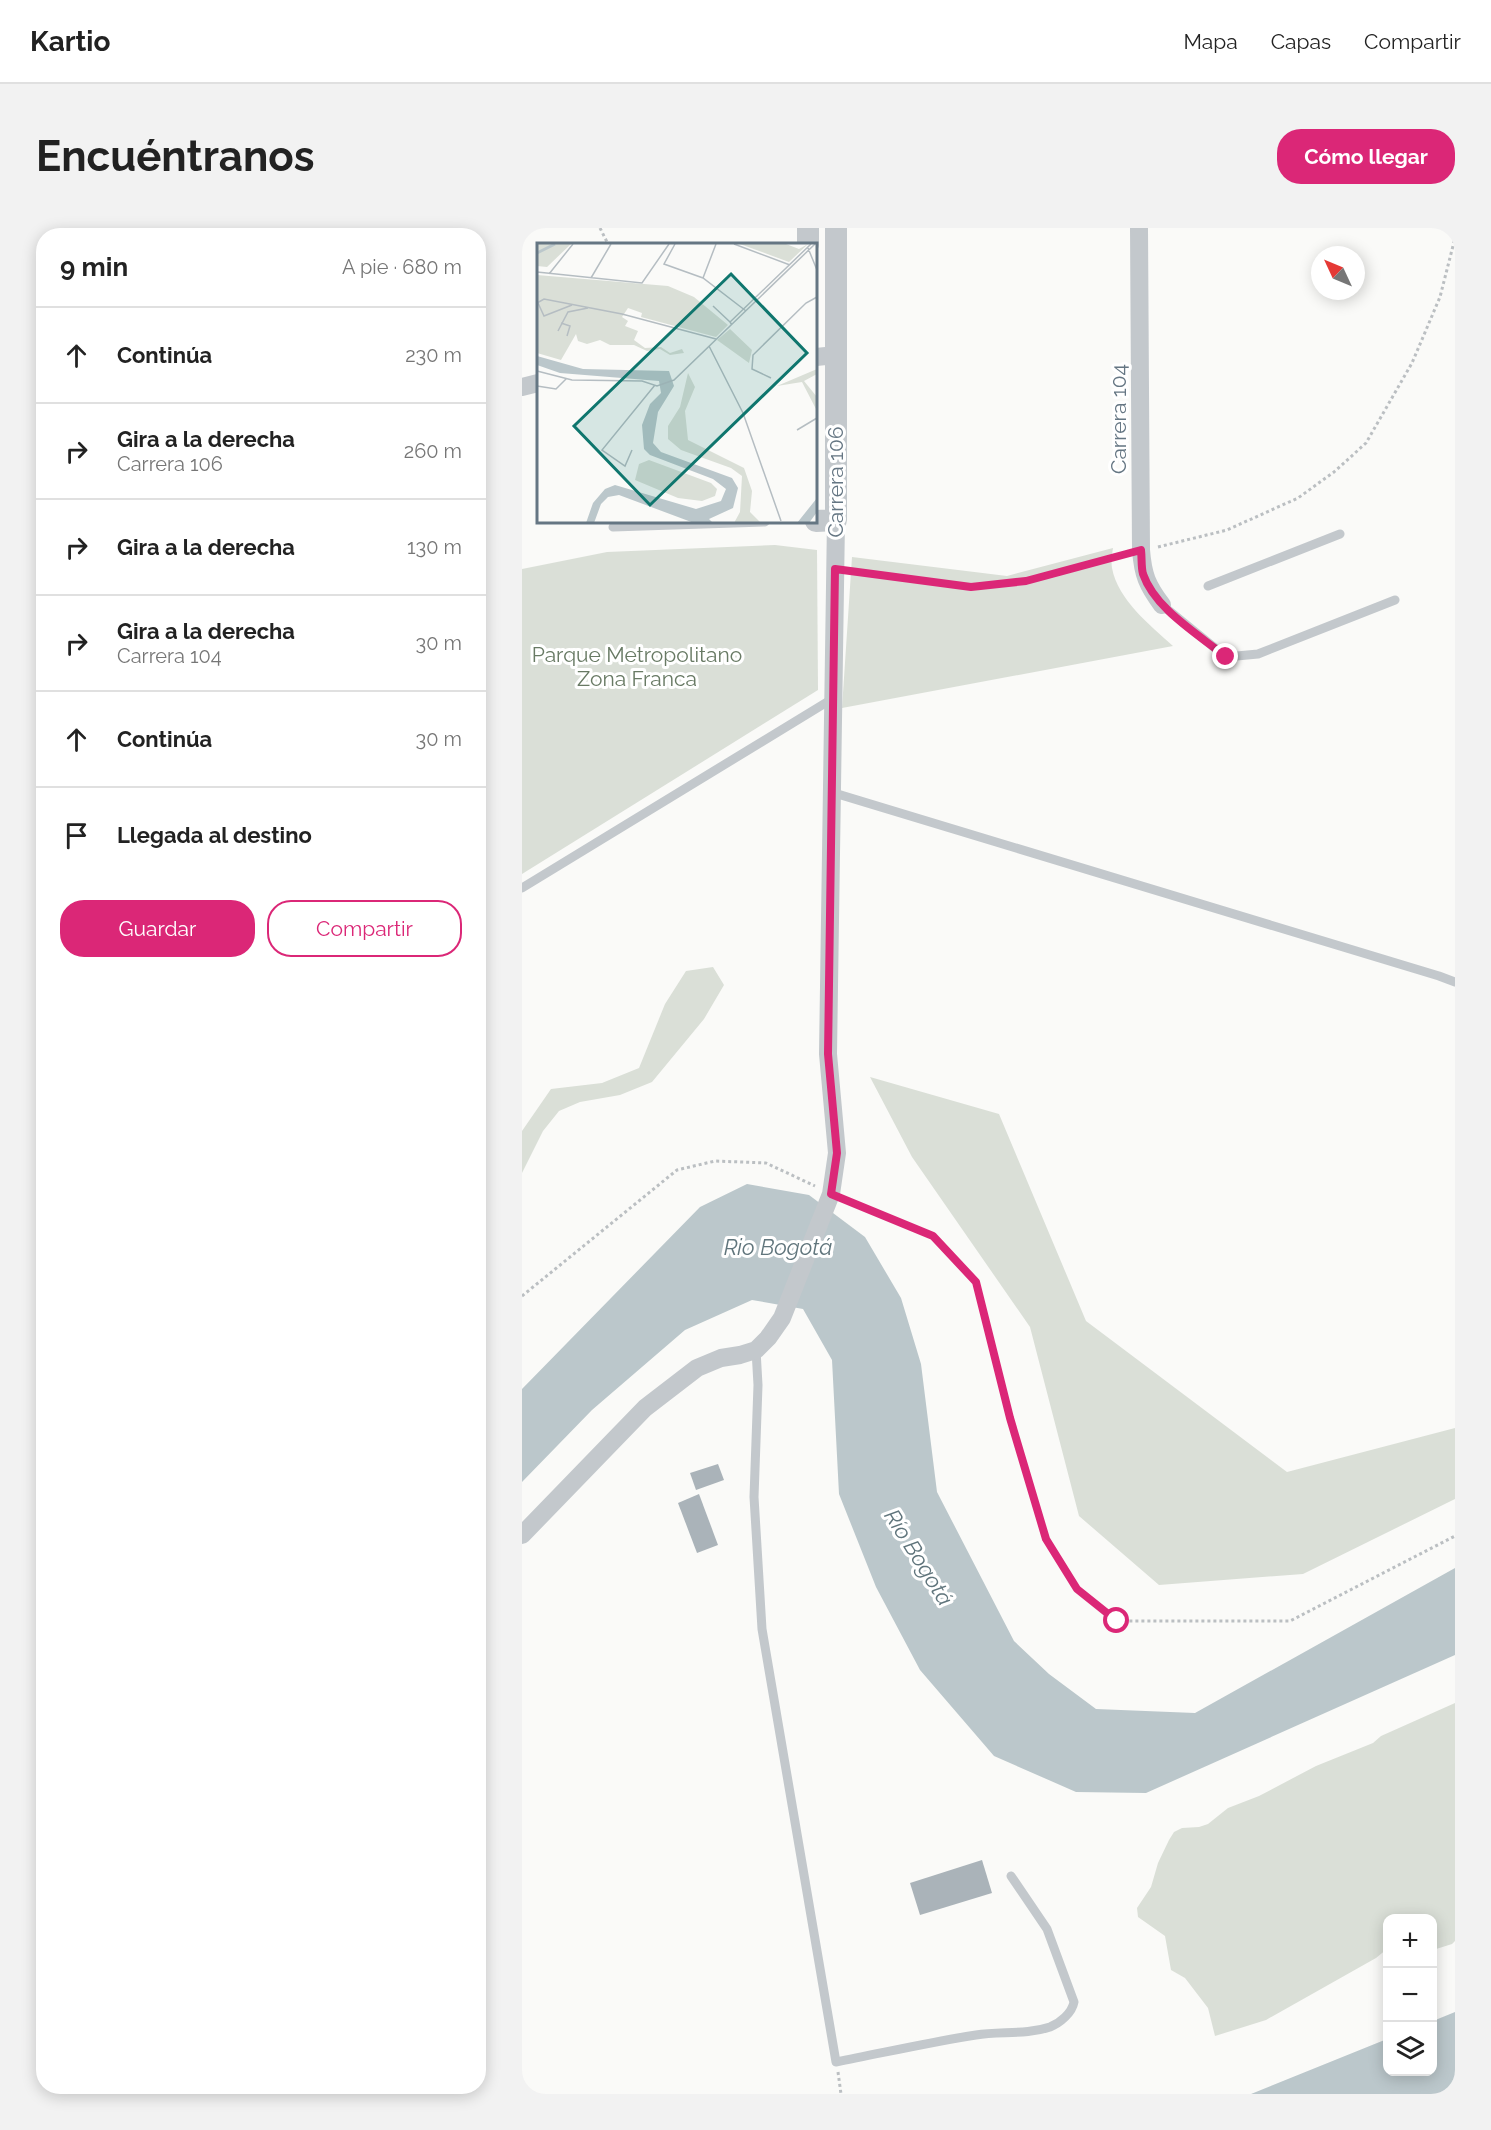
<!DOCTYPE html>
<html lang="es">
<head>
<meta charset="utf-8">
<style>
  body { margin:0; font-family:Raleway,sans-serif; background:#f2f2f2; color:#222 }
  .controls { position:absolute; right:18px; bottom:18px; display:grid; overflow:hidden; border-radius:12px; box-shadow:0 3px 15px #0003 }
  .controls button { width:54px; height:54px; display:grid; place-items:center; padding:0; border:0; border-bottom:2px solid #e0e0e0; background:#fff; color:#222; font:30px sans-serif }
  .compass { position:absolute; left:789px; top:18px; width:54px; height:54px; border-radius:50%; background:#fff; box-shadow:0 3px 15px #0003; rotate:314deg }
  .stop { position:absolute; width:18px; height:18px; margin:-14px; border:4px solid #db2777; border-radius:50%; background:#fff }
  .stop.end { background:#db2777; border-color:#fff; box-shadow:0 2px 6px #0008 }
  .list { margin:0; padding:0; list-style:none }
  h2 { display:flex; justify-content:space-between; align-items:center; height:78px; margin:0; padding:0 24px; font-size:26px }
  h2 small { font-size:20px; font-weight:400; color:#767676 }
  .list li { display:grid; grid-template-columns:39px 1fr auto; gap:18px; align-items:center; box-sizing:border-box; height:96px; padding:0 24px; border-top:2px solid #e0e0e0 }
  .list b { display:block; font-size:22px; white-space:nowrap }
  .list p { margin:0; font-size:20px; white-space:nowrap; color:#767676 }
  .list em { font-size:20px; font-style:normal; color:#767676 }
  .actions { display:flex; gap:12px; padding:18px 24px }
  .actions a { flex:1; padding:14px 0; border:2px solid #db2777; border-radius:24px; text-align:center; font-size:21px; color:#db2777 }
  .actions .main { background:#db2777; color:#fff }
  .icon { flex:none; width:33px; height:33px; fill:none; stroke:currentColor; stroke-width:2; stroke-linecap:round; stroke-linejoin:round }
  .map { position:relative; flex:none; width:933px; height:1866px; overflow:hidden; border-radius:24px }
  header { display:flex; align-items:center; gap:36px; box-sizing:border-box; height:84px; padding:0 30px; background:#fff; border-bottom:2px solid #e0e0e0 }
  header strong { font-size:28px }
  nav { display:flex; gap:33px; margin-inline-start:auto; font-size:21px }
  .intro { display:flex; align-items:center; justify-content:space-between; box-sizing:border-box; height:144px; padding:0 36px }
  h1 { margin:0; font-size:42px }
  .button { padding:15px 27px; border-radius:24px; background:#db2777; color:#fff; font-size:21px; font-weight:700 }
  main { display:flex; gap:36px; padding:0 36px }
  aside { flex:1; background:#fff; border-radius:24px; box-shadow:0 3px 15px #0003 }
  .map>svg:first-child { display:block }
</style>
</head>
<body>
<header>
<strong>Kartio</strong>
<nav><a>Mapa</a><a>Capas</a><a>Compartir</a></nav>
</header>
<div class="intro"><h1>Encuéntranos</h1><a class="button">Cómo llegar</a></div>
<main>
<aside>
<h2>9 min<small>A pie · 680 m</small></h2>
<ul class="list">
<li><svg class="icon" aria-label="ahead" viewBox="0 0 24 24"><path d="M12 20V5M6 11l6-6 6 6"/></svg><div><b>Continúa</b></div><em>230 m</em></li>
<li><svg class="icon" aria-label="right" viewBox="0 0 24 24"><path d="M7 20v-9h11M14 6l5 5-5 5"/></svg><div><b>Gira a la derecha</b><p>Carrera 106</p></div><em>260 m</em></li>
<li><svg class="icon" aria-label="right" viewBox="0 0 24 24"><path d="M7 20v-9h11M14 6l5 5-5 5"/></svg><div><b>Gira a la derecha</b></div><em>130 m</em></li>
<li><svg class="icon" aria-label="right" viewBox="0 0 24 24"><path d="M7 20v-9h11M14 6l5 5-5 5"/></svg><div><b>Gira a la derecha</b><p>Carrera 104</p></div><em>30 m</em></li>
<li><svg class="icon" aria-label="ahead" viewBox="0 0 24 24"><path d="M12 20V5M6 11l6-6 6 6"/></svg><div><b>Continúa</b></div><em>30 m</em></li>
<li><svg class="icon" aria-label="arrive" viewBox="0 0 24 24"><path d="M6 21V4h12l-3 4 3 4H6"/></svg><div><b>Llegada al destino</b></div></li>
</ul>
<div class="actions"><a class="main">Guardar</a><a>Compartir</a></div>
</aside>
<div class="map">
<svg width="933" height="1866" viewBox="0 0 933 1866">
  <rect width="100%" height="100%" fill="#fafaf8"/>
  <g fill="#dadfd7">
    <path d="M253 317 295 322 296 462 0 646V341L85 324Z"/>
    <path d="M591 320C590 326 589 334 590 340 596 372 628 397 651 418L320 480 330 329 485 348Z"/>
    <path d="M191 739 202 757 182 791 130 854 98 867 58 874 37 883 21 903 0 945V903L29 861 80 855 117 840 143 776 164 743Z"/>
    <path d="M348 849 477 886 564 1093 765 1244 933 1200V1271L781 1346 637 1357 557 1288 508 1099 390 929Z"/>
    <path d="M933 1475V1713L930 1716 911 1722 910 1690H866L865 1721 854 1730 744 1792 693 1808 686 1780 663 1750 649 1742 643 1708 616 1689 615 1680 629 1659 636 1635 647 1612 652 1604 660 1600 677 1599 686 1596 706 1580 737 1568 794 1538 851 1515 859 1508Z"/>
  </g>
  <g fill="#bbc7cb">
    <path d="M225 956 287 967 343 1009 379 1070 399 1136 415 1264 492 1413 527 1446 574 1481 673 1485 933 1340V1427L624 1565 554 1564 472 1528 398 1442 354 1359 317 1266 310 1132 281 1081 230 1072 163 1102 70 1182 0 1254V1161L178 979Z"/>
    <path d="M933 1784V1866H729L865 1811 866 1844H910L911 1793Z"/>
  </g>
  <g fill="#aab3b9">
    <path d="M196 1236 202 1252 174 1262 168 1245Z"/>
    <path d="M177 1266 196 1317 175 1325 156 1275Z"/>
    <path d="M460 1632 470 1665 398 1687 388 1655Z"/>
  </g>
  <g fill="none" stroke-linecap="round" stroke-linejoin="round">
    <g stroke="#bbbfc2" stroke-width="3" stroke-dasharray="3 3" stroke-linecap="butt">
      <path d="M78 0 86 16"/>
      <path d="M636 319 705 302 776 270 812 244 844 215 890 135 918 69 933 10"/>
      <path d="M330 343 449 359 504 353 603 327"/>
      <path d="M324 972 411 1008 454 1054 488 1190 524 1311 555 1361 595 1393H768L933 1308"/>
      <path d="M0 1068 155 942 193 933 244 935 293 958"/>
      <path d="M316 1844 319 1866"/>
    </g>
    <g stroke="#c3c8cc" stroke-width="9">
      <path d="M91 299 243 294"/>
      <path d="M686 358 818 306"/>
      <path d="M640 377 704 429 736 426 873 372"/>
      <path d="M309 564 917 748 933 754"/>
      <path d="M0 660 310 471"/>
      <path d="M234 1122 236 1157 232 1269 240 1401 314 1834C361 1825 408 1814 454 1807 478 1803 504 1807 528 1799 538 1795 550 1785 552 1774L525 1701 489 1648"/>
    </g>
    <g stroke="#c3c8cc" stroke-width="18">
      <path d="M617 0 619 322C621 347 625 357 640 377"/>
      <path d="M294 129 314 127"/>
      <path d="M0 159 16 155"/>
      <path d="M0 1307 123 1180 175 1140 199 1130 218 1127 234 1122 246 1110 260 1090 309 966 315 925 306 826 314 292"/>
    </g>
    <g stroke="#c3c8cc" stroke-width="22">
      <path d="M286 16V0"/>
      <path d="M294 293 314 292V0"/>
    </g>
  </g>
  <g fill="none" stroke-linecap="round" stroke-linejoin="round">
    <path stroke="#db2777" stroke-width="8" d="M595 1393 555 1361 524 1311 488 1190 454 1054 411 1008 309 966 315 925 306 826 313 341 449 359 504 353 619 322C620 330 619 339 621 346 633 381 676 406 704 429"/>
  </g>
  <g text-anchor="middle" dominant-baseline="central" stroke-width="6" stroke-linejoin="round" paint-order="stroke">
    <g font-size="21" fill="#657683" stroke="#fff">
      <text transform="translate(596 191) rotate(-90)">Carrera 104</text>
      <text transform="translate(313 254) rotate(-90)">Carrera 106</text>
    </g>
    <g font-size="21" fill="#687a64" stroke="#fff">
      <text x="115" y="426">Parque Metropolitano<tspan x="115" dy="24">Zona Franca</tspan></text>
    </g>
    <g font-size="22" font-style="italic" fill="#60757c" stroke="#fff">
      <text x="256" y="1019">Rio Bogotá</text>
      <text transform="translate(397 1329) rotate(58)">Río Bogotá</text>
    </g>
  </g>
  <g transform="translate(15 15)">
    <rect width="280" height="280" fill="#fafaf8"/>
    <path d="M0 1H34L10 24 0 23ZM203 1H249L262 6 271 1 252 19ZM0 32 131 43 157 54 191 82 179 94 104 74 105 70 91 65 85 74 91 78 88 83 101 88 97 97 108 105 124 104 133 110 145 106 147 110 133 112 123 106 110 108 97 102H73L63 97 50 101 41 98 39 91 24 117 0 110ZM193 86 215 107 212 120 180 97ZM280 126V131L267 138 280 154 279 166 265 139 240 143ZM151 130 158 144 148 168 151 197 207 225 215 248 213 269 224 280H197L203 269 205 233 194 225 144 207 131 196V183L143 164ZM112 217 174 240 180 246 178 253 165 258 141 255 98 237 102 221Z" fill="#dadfd7"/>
    <path d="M0 113 46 126 132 128 137 143 121 169 116 200 124 209 195 235 201 245 196 265 172 276 176 280H157L82 252 71 254 64 261 57 280H49L56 260 68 246 78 242 159 266 184 258 189 246 176 236 113 212 107 206 105 182 113 161 124 150 122 138 23 130 0 122ZM280 255V269L272 280H260Z" fill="#bbc7cb"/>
    <path fill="none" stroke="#bbc7cb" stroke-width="3" d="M0 10 18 1"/>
    <path fill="none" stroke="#b5bdc2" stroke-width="1.5" d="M138 1 127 21 166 35 209 68M197 1 253 22M271 5 280 27M0 29 105 40 132 1M12 31 36 1M54 35 74 1M166 35 179 1M0 60 7 56 85 71 179 96M1 60 7 73 35 62M176 63 193 79M24 80 33 83 30 93M195 82 193 79 274 1M21 88 31 69 51 65M172 103 206 170 244 278M0 128 35 137 105 138 120 143 137 137 278 1M234 135 215 126 216 112 269 60 280 54M0 143 19 146 29 136M260 187 280 175M95 207 88 223 65 207 118 142"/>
    <path fill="#0f766e" fill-opacity="0.15" stroke="#0f766e" stroke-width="3" d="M194 31 270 110 113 262 37 183Z"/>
    <rect width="280" height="280" fill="none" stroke="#657683" stroke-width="3"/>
  </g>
</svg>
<div class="controls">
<button>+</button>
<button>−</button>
<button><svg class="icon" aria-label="layers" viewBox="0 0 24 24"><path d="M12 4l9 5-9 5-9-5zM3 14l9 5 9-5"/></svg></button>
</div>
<svg class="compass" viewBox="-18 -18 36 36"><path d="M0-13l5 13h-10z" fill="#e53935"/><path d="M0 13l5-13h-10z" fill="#767676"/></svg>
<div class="stop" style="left:595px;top:1393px"></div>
<div class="stop end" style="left:704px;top:429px"></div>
</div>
</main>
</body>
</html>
